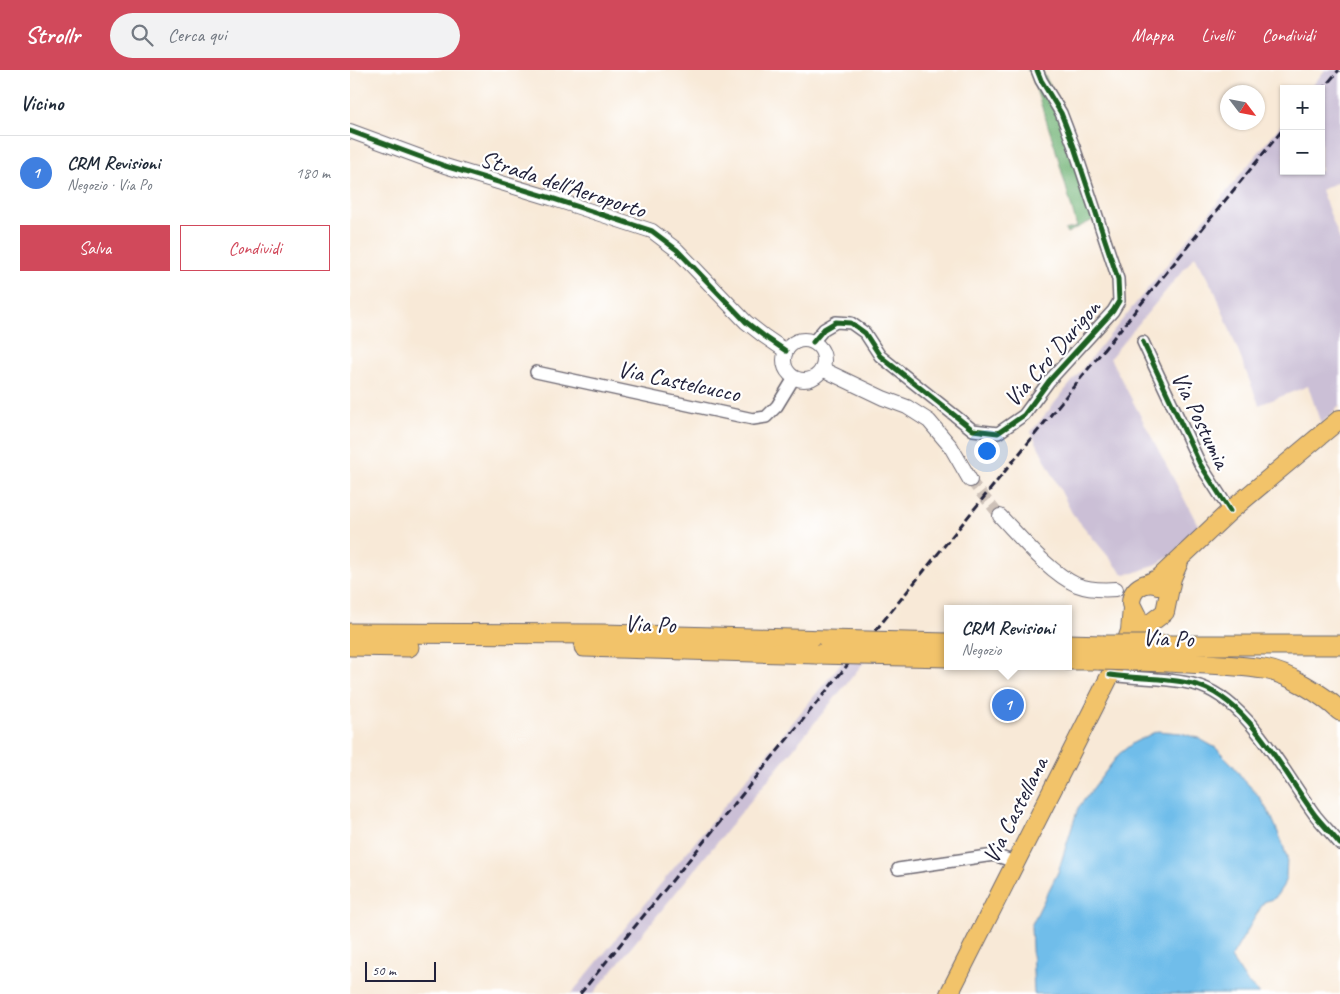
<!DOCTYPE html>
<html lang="it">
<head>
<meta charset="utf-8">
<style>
  body { margin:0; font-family:Caveat,sans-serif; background:#f2f2f3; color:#1f2937 }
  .controls { position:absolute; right:15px; top:15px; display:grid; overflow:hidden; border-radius:0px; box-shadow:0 1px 4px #0004 }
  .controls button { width:45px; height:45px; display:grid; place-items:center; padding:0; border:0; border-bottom:1px solid #e0e1e3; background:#fff; color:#1f2937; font:25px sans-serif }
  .compass { position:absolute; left:870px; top:15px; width:45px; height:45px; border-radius:50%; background:#fff; box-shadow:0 1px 4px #0004; rotate:122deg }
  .scale { position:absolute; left:15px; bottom:12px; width:71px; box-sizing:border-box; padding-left:5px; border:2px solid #22223b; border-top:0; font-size:14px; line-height:18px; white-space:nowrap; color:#22223b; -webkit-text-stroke:4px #fff; paint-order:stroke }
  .you { position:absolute; left:636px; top:380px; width:18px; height:18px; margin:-12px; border:4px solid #fff; border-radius:50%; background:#1a73e8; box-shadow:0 0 0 8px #1a73e833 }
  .badge { display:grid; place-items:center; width:32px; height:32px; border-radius:50%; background:#d1495b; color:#fff; font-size:16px; font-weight:700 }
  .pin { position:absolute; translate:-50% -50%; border:2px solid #fff; box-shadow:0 1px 5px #0006 }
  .popup { position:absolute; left:594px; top:535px; width:128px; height:65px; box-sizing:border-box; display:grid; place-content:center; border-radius:0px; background:#fff; filter:drop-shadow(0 1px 4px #0005); font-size:16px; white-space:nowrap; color:#747a83 }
  .popup b { font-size:19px; color:#1f2937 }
  .popup::after { content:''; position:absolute; left:50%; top:100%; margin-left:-10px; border:10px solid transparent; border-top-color:#fff }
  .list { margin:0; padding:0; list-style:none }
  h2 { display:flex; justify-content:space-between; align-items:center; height:65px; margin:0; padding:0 20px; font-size:21px }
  h2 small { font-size:16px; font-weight:400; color:#747a83 }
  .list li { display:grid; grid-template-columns:32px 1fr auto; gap:15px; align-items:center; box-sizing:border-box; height:75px; padding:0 20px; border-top:1px solid #e0e1e3 }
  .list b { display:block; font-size:19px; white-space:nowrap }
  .list p { margin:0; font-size:16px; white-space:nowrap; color:#747a83 }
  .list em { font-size:16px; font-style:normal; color:#747a83 }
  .actions { display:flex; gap:10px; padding:15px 20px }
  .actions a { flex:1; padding:11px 0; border:1px solid #d1495b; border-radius:0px; text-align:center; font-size:18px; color:#d1495b }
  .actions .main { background:#d1495b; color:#fff }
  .icon { flex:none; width:28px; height:28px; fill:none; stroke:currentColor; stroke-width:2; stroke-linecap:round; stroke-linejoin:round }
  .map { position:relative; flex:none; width:990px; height:924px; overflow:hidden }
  header { display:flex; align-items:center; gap:30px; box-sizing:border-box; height:70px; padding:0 25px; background:#d1495b; color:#fff }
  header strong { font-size:24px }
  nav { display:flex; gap:28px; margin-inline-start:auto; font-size:18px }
  .search { width:350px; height:45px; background:#f2f2f3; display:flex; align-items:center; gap:12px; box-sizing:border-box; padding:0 18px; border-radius:28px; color:#747a83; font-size:19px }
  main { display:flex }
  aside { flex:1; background:#fff }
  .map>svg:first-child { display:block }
</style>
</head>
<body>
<header>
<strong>Strollr</strong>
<div class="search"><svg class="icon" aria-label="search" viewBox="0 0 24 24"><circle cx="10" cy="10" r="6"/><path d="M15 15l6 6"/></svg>Cerca qui</div>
<nav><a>Mappa</a><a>Livelli</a><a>Condividi</a></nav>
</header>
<main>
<aside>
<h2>Vicino<small></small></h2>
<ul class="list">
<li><span class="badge" style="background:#3f7fe0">1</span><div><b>CRM Revisioni</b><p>Negozio · Via Po</p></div><em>180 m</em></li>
</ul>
<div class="actions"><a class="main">Salva</a><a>Condividi</a></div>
</aside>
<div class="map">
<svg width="990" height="924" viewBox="0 0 990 924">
  <rect width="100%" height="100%" fill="#fff"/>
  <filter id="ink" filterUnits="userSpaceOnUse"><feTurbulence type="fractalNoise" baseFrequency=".02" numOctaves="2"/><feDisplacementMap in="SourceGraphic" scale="10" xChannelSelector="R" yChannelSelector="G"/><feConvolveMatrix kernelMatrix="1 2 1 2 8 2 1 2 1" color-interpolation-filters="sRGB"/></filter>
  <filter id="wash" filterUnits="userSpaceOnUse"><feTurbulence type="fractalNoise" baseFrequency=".0096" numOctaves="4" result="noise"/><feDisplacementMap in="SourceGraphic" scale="20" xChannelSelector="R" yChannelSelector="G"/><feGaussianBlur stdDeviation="1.12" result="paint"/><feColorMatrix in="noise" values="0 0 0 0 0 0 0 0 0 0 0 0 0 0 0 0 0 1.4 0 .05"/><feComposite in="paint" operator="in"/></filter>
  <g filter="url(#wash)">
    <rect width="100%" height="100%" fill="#f8e9d7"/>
    <g fill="#cbbfd6">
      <path d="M975 0H990V111L971 120 990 170V335L971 354 958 316 909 335 866 224 845 186 760 288 849 457 820 486 807 494 784 503 773 504 722 443 681 362 934 51V101H971V19H960Z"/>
      <path d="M515 591 243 924H221L492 592Z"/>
    </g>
    <path fill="#6fb275" stroke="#486a58" d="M677 0H691L715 41 749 147 717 163 715 160 727 157 705 77 680 1Z"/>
    <path fill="#70bdea" stroke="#497092" d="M807 661 831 663 848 668 866 678 882 694 893 709 908 725 922 748 932 772 937 788 936 808 933 816 925 828 914 832 881 888 897 912 910 924H684L681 856 708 802 728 738 769 684 783 673Z"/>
  </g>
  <g filter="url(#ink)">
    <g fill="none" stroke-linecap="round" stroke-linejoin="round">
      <path stroke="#cdc1b8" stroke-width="11" stroke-dasharray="11 5.5" stroke-linecap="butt" d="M620 410 650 446"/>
      <g stroke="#6d6872" stroke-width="14">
        <g id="minor">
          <path d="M463 272 474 259 486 252 501 253 515 263 530 286 623 360 648 363 674 345 699 311 763 241 769 231 768 209 724 77 711 43 691 10 687 0"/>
          <path d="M793 272 850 394 880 441"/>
          <path d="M186 302 403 349 416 347 427 336 444 308"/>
          <path d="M760 605C787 609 816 607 843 614 896 626 934 703 965 745 973 755 982 764 990 774"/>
          <path d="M548 799 644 785 665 792"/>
        </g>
      </g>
      <g stroke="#6d6872" stroke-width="16">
        <g id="tertiary">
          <path d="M0 61 95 96 201 128 302 161 327 180 396 252 414 266 436 281"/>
          <circle cx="454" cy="290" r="20"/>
          <path d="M472 299 533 328 557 337 579 351 601 377 620 410"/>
          <path d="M650 446C670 467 701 504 727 515 740 520 752 520 766 519"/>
        </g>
      </g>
      <g stroke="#6d6872" stroke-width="20">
        <g id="primary">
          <path d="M799 513 809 508 880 441 990 349"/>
          <path d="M787 546 781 534C781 519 794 510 808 515"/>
          <path d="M776 575 786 564 815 542 822 508 829 492"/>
          <path d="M599 924 774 578 780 561 782 538"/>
        </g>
      </g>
      <g stroke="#6d6872" stroke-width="21">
        <g id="trunk">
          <path d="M0 563 253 564 478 570"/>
          <path d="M718 574 753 575"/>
          <path d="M822 575H990"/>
          <path d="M0 576 59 577"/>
          <path d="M234 577 467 584"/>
          <path d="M718 590H749"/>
          <path d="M818 592C849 594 882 594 914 599 938 603 972 624 990 641"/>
        </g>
      </g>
      <use href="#minor" stroke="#fff" stroke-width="11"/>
      <use href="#tertiary" stroke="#fff" stroke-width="14"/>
      <use href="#primary" stroke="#f2c36a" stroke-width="18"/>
      <use href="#trunk" stroke="#f2c36a" stroke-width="19"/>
      <g stroke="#22223b" stroke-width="3" stroke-dasharray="8 4" stroke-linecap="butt">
        <path d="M971 21 989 0"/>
        <path d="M230 924 934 58"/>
      </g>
      <g stroke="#6d6872" stroke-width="21" stroke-linecap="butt">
        <g id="trunk-bridge">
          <path d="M478 570 598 573"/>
          <path d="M753 575H822"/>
          <path d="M467 584 598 587"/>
          <path d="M749 590 818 592"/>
        </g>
      </g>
      <use href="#trunk-bridge" stroke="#f2c36a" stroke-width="19"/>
      <g stroke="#fff" stroke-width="8">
        <g id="cycleway">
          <path d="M0 61 95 96 201 128 302 161 327 180 396 252 414 266 436 281"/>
          <path d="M463 272 474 259 486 252 501 253 515 263 530 286 623 360 648 363 674 345 699 311 763 241 769 231 768 209 724 77 711 43 691 10 687 0"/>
          <path d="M793 272 850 394 880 441"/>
          <path d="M760 605C787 609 816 607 843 614 896 626 934 703 965 745 973 755 982 764 990 774"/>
        </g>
      </g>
      <use href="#cycleway" stroke="#1b5e20" stroke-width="5"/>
    </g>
  </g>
  <g text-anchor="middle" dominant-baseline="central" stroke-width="4.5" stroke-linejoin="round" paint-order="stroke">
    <g font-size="24" fill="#22223b" stroke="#fff">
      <text transform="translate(213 114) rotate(18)">Strada dell'Aeroporto</text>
      <text transform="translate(702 283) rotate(-49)">Via Cro' Durigon</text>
      <text transform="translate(329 311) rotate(12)">Via Castelcucco</text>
      <text transform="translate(851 350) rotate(64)">Via Postumia</text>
      <text transform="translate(300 554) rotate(2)">Via Po</text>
      <text transform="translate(818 568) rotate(2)">Via Po</text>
      <text transform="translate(665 740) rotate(-63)">Via Castellana</text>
    </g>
  </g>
</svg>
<div class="controls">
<button>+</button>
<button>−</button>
</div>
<svg class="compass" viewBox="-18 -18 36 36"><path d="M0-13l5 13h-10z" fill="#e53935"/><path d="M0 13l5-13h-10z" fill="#747a83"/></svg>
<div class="scale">50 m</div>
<div class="you"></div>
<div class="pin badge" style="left:658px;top:635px;background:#3f7fe0">1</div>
<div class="popup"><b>CRM Revisioni</b>Negozio</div>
</div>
</main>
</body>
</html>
